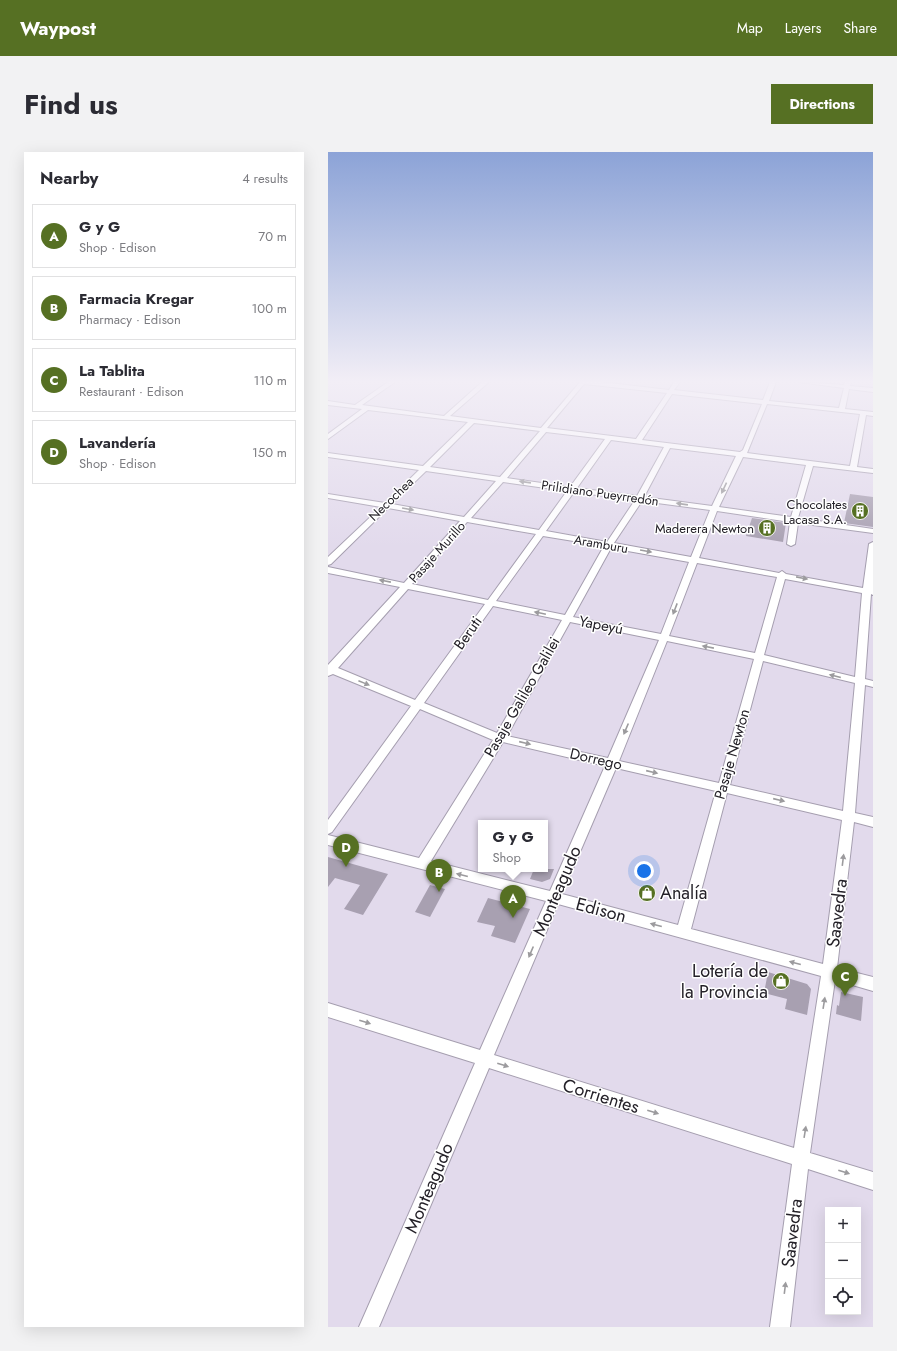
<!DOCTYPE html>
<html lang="en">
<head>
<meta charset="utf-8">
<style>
  body { margin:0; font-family:Jost,sans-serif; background:#f2f2f3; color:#2b2b33 }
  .controls { position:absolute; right:12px; bottom:12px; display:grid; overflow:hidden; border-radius:0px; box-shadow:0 4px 16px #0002 }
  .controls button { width:36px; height:36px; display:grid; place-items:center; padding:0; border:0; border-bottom:1px solid #e1e1e2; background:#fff; color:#2b2b33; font:20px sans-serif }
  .you { position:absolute; left:316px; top:719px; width:14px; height:14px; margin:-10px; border:3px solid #fff; border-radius:50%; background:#1a73e8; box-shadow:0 0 0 6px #1a73e833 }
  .badge { display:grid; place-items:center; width:26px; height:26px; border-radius:50%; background:#567023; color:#fff; font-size:13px; font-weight:700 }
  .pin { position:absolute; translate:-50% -33px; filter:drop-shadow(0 1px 2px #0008) }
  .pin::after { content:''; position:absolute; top:21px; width:14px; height:12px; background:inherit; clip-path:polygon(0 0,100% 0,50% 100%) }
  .popup { position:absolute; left:150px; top:668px; width:70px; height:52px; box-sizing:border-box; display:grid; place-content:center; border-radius:0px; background:#fff; filter:drop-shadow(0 1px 3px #0005); font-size:13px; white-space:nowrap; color:#7c7c81 }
  .popup b { font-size:15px; color:#2b2b33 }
  .popup::after { content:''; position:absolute; left:50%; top:100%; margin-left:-8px; border:8px solid transparent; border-top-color:#fff }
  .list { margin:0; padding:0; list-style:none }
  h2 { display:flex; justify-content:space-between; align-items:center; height:52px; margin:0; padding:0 16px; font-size:17px }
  h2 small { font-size:13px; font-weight:400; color:#7c7c81 }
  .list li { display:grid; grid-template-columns:26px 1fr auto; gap:12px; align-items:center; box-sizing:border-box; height:64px; margin:0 8px 8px; padding:0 8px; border:1px solid #e1e1e2; border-radius:0px }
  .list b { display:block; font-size:15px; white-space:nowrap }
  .list p { margin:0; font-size:13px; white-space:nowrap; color:#7c7c81 }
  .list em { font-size:13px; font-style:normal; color:#7c7c81 }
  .icon { flex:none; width:22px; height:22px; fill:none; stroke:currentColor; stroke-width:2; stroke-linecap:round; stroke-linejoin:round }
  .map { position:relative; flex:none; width:545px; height:1175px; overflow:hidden; border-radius:0px }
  header { display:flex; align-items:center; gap:24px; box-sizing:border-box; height:56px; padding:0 20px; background:#567023; color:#fff }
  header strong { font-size:19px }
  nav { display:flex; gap:22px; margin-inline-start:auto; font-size:14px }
  .intro { display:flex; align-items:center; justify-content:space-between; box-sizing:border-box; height:96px; padding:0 24px }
  h1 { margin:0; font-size:28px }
  .button { padding:10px 18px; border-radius:0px; background:#567023; color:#fff; font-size:14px; font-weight:700 }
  main { display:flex; gap:24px; padding:0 24px }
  aside { flex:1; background:#fff; border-radius:0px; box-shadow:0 4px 16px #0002 }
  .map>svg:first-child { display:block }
</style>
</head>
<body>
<header>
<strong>Waypost</strong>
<nav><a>Map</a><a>Layers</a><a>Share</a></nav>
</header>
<div class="intro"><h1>Find us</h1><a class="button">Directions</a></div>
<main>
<aside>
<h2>Nearby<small>4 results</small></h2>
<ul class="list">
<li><span class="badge">A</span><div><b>G y G</b><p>Shop · Edison</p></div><em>70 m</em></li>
<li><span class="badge">B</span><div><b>Farmacia Kregar</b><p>Pharmacy · Edison</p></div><em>100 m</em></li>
<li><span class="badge">C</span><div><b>La Tablita</b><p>Restaurant · Edison</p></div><em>110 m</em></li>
<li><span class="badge">D</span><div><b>Lavandería</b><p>Shop · Edison</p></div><em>150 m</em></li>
</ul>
</aside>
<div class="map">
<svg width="545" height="1175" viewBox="0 0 545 1175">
  <rect width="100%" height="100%" fill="#e2daec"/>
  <g fill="#a8a0b1">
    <path d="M522 342 545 345V375L516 371Z"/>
    <path d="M424 366 458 371 455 390 418 384Z"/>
    <path d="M0 705 60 722 35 763 16 757 32 733 7 726 0 735Z"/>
    <path d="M206 717H226L222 727 214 730 202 727Z"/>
    <path d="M102 733 117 737 102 765 87 760Z"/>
    <path d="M160 746 202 757 187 791 163 784 167 774 149 770Z"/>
    <path d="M440 820 479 832 483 837 479 863 457 857 459 847 436 841Z"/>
    <path d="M513 840 535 845 533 869 508 862 509 853 511 854Z"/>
  </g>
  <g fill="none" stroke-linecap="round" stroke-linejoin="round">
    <g stroke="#a59eaf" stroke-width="2">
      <path id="minor" d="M60 230H67L34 253 116 264 154 230H161L122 264 213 276 252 230H273L341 238 346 230H352L346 238 435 248 442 230H448L441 249 511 256 516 236 471 230 516 233 517 230H523L522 234 545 236V240L521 237 517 257 545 260V264L538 263 529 315 545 317V321L485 314 470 366 545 377V381L470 371 467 392 463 394 459 392 462 370 389 359 371 406 451 421 454 419 458 422 535 436 541 392 545 390V443L543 442 537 527 545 529V535L537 533 527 661 545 665V675L526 670 509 816 545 825V839L507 828 482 1001 545 1020V1038L480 1017 462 1175H442L464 1012 161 916 51 1175H31L147 911 0 865V851L152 898 218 749 0 693V683L91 706 165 588 92 557 4 680 0 682V668L83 554 5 522 0 524V513L72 435 0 421V415L76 431 132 369 60 356 3 412 0 413V405L53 355 0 346V342L57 351 91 318 0 305V301L95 314 140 270 40 258 0 287V282L34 257 0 253V249L27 253ZM256 232 339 241 308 287 219 276ZM344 242 434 252 415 298 412 300 314 288ZM439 252 532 262 522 314 419 301ZM146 271 212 279 172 325 102 315ZM218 280 277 287 242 335 179 326ZM283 288 336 295 309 344 249 336ZM342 296 408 304 384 354 316 345ZM415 305 478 313 463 365 391 355ZM98 319 168 329 136 365 64 352ZM175 330 239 339 211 378 143 366ZM246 340 307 348 279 390 218 379ZM314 349 382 358 363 405 286 391ZM139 370 208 382 160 448 84 432ZM215 384 276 394 237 463 168 449ZM283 396 361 410 333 482 245 465ZM369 411 449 425 427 501 341 484ZM457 427 534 441 527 525 436 503ZM80 437 157 452 87 548 10 516ZM165 454 234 468 169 581 96 551ZM242 470 331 488 280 606 179 584ZM339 489 426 507 391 631 291 609ZM435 509 527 531 515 659 402 633ZM175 590 277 614 222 739 103 709ZM288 616 388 639 350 773 234 742ZM399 641 514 668 495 812 363 777ZM230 752 493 824 466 996 166 903Z"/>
    </g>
    <use href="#minor" fill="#fff" fill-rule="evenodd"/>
  </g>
  <defs><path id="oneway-solid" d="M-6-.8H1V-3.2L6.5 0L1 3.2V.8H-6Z"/></defs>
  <g fill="#9c9b9e">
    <use href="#oneway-solid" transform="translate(197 330) rotate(-172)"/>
    <use href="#oneway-solid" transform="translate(396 336) rotate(115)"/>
    <use href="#oneway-solid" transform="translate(354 352) rotate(-172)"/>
    <use href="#oneway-solid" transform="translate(80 357) rotate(10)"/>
    <use href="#oneway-solid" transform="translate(318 399) rotate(10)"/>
    <use href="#oneway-solid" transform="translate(474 426) rotate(11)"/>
    <use href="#oneway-solid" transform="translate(57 429) rotate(-169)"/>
    <use href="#oneway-solid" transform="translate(347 457) rotate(111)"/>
    <use href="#oneway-solid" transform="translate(212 461) rotate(-168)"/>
    <use href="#oneway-solid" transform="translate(380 495) rotate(-169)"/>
    <use href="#oneway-solid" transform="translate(507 524) rotate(-166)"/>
    <use href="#oneway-solid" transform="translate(36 531) rotate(22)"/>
    <use href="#oneway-solid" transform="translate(298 577) rotate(113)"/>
    <use href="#oneway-solid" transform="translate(197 591) rotate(13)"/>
    <use href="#oneway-solid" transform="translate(324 620) rotate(13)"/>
    <use href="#oneway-solid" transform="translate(451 648) rotate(13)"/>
    <use href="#oneway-solid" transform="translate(515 708) rotate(-83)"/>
    <use href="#oneway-solid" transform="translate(134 723) rotate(-166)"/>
    <use href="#oneway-solid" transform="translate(328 773) rotate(-165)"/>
    <use href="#oneway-solid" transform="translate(203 800) rotate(113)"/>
    <use href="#oneway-solid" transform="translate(467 811) rotate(-165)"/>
    <use href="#oneway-solid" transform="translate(496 851) rotate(-81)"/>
    <use href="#oneway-solid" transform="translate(37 870) rotate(17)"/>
    <use href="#oneway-solid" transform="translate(175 913) rotate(17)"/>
    <use href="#oneway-solid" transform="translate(325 960) rotate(17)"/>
    <use href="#oneway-solid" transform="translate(477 980) rotate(-81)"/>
    <use href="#oneway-solid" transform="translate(516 1020) rotate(18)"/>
    <use href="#oneway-solid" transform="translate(457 1136) rotate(-83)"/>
  </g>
  <linearGradient id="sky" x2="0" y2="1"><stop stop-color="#8ca3d7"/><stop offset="0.58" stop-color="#f2eef6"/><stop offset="1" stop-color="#f2eef6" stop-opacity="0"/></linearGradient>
  <rect width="545" height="395" fill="url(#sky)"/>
  <defs>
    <g id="building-disc" transform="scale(0.9)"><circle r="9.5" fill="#567023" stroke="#fff"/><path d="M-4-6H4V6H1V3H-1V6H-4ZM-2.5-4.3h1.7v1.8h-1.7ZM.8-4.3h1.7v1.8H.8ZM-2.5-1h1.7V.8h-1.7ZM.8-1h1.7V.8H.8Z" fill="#fff"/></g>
    <g id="shop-disc" transform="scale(0.9)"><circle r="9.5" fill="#567023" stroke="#fff"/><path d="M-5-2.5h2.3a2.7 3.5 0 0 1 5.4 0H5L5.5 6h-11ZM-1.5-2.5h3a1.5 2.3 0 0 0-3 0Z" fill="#fff"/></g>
  </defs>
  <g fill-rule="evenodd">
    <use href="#building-disc" x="532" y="359"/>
    <use href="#building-disc" x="439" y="376"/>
    <use href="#shop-disc" x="319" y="741"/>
    <use href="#shop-disc" x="453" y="829"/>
  </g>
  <g text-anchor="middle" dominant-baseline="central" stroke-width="3" stroke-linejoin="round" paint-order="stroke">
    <g font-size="13" fill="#242128" stroke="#fff">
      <text transform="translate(272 341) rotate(8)">Prilidiano Pueyrredón</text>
      <text transform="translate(63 347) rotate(-44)">Necochea</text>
      <text transform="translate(273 392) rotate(10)">Aramburu</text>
      <text transform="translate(109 400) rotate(-48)">Pasaje Murillo</text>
    </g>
    <g font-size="13" fill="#242128" stroke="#fff" text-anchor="end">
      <text x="519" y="352">Chocolates<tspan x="519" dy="15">Lacasa S.A.</tspan></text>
      <text x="426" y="376">Maderera Newton</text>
    </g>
    <g font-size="15" fill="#242128" stroke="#fff">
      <text transform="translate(273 473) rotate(11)">Yapeyú</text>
      <text transform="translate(140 481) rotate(-55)">Beruti</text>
      <text transform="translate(194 545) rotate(-60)">Pasaje Galileo Galilei</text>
      <text transform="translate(404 602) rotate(-74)">Pasaje Newton</text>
      <text transform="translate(268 607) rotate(13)">Dorrego</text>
    </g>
    <g font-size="18" fill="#242128" stroke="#fff">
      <text transform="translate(229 739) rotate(-67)">Monteagudo</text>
      <text transform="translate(273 758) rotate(15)">Edison</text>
      <text transform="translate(509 761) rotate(-83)">Saavedra</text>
      <text transform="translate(273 944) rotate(17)">Corrientes</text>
      <text transform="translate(101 1036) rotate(-67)">Monteagudo</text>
      <text transform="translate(464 1081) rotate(-83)">Saavedra</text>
    </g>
    <g font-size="18" fill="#242128" stroke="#fff" text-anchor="start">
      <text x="332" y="741">Analía</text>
      <text x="440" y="819" text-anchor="end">Lotería de<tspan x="440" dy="21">la Provincia</tspan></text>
    </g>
  </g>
</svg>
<div class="controls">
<button>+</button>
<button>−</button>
<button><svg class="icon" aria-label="locate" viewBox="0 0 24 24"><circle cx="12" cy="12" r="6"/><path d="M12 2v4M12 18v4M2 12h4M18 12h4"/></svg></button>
</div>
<div class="you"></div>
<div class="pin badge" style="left:185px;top:766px">A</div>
<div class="popup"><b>G y G</b>Shop</div>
<div class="pin badge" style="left:111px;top:740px">B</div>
<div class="pin badge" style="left:517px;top:844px">C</div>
<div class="pin badge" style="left:18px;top:715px">D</div>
</div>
</main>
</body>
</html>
